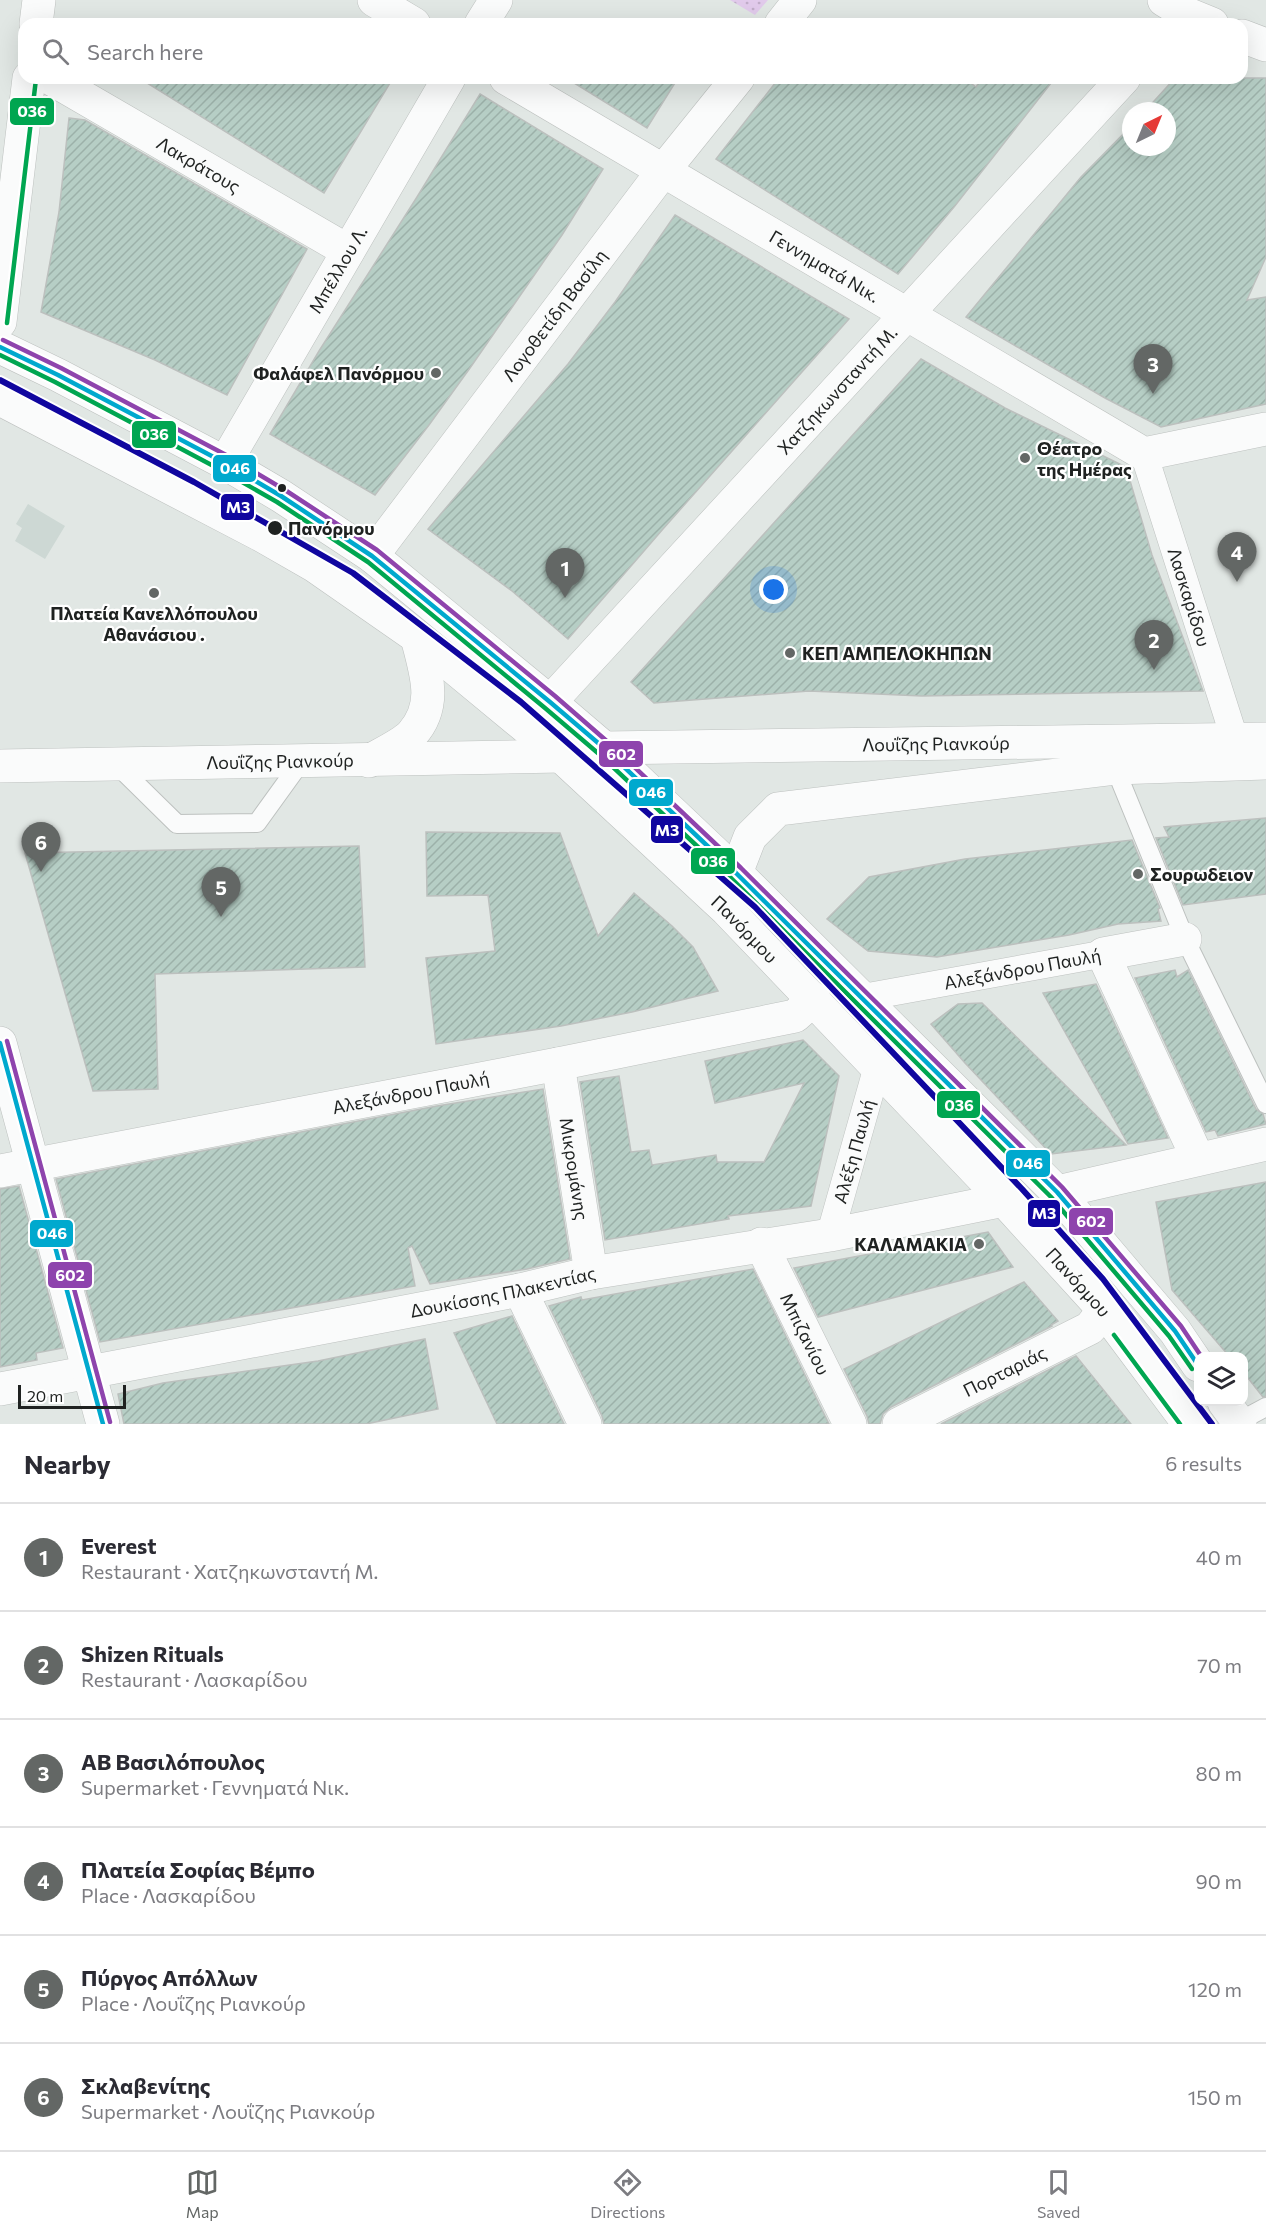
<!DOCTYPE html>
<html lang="en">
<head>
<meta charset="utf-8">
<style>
  body { margin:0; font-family:Commissioner,sans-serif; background:#f2f2f3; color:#2b2b33 }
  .controls { position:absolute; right:18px; bottom:18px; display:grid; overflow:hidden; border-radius:12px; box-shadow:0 6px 24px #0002 }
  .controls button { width:54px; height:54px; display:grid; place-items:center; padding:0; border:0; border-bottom:2px solid #e1e1e2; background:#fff; color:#2b2b33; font:30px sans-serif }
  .compass { position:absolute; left:1122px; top:102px; width:54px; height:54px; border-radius:50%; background:#fff; box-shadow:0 6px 24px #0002; rotate:43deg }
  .scale { position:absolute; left:18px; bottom:15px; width:108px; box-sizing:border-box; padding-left:6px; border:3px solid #1f2221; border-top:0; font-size:16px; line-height:21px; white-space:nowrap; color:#1f2221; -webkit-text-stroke:4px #fff; paint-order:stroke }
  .you { position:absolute; left:774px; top:590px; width:21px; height:21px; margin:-15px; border:4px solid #fff; border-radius:50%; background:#1a73e8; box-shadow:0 0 0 9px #1a73e833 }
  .badge { display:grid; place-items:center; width:39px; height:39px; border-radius:50%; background:#636765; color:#fff; font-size:20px; font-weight:700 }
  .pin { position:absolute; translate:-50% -50px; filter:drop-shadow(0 2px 3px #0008) }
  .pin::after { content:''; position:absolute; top:32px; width:21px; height:18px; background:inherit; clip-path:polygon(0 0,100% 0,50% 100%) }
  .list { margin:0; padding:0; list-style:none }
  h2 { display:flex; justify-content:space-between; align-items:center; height:78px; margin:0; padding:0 24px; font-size:26px }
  h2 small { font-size:20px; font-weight:400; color:#7c7c81 }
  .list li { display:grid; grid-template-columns:39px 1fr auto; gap:18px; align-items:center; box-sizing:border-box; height:108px; padding:0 24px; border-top:2px solid #e1e1e2 }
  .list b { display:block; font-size:22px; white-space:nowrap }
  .list p { margin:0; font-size:20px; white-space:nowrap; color:#7c7c81 }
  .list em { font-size:20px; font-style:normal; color:#7c7c81 }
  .icon { flex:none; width:33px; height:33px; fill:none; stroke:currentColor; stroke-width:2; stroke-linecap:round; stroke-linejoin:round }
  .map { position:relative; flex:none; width:1266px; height:1424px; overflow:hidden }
  .search { position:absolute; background:#fff; box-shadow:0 6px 24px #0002; left:18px; right:18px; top:18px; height:66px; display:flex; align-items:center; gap:15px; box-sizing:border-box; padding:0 21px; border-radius:18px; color:#7c7c81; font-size:22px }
  .sheet { height:726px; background:#fff }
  nav { display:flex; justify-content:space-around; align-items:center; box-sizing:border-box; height:84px; border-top:2px solid #e1e1e2; background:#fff; font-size:16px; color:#7c7c81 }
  nav a { display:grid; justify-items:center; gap:3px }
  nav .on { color:#636765 }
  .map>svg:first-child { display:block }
</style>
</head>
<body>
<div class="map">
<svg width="1266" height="1424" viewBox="0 0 1266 1424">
  <defs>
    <pattern id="park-dots" width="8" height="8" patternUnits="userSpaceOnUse" patternTransform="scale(1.5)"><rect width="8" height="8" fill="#e1caeb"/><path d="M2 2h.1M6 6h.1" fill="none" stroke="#c1adc9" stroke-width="1.8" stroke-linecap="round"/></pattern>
    <pattern id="building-hatch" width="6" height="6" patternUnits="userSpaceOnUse" patternTransform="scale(1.5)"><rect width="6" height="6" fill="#b6cec5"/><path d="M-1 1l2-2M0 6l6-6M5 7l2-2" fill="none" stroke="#9cb1a9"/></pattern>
  </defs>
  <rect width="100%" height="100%" fill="#e1e7e4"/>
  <path fill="#cdd8d4" d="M28 504 65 526 45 559 15 541 22 528 16 524Z"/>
  <path fill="url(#park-dots)" d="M730 0H768L755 15Z"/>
  <g fill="url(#building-hatch)" stroke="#bcc0be" stroke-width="1.5">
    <path d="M139 78H393L324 193Z"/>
    <path d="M566 78H678L647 128Z"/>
    <path d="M779 78H964L976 87 982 78H1055L954 207 898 274 716 159Z"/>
    <path d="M1175 78H1266V257L1247 300 1266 297V404L1161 427 1105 398 966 317 1081 177 1131 126V147H1167V111H1145Z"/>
    <path d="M480 94 603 169 562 235 470 368 429 425 375 495 270 434 319 351 417 197Z"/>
    <path d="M69 118 85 120 307 249 227 395 155 360 41 312 59 212Z"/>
    <path d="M675 215 849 319 663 529 568 639 512 591 428 529 568 364 615 302Z"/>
    <path d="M921 359 1005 408 1126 467 1152 555 1203 691 922 696 809 691 654 703 631 682Z"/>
    <path d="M1266 818V894L1183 905 1156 838 1169 837 1164 827Z"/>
    <path d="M426 832 560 833 598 936 634 893 672 926 693 947 718 991 632 1012 561 1026 436 1044 426 958 495 951 488 895 427 896Z"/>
    <path d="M1132 840 1160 908 1158 909 1161 921 1118 924 1069 935 937 957 868 951 827 919 869 877 965 859Z"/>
    <path d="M359 846 365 967 155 974 158 1089 93 1091 25 853Z"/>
    <path d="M1175 970 1177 977 1188 970 1256 1109 1263 1114 1266 1124 1218 1136 1215 1130 1206 1132 1135 978Z"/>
    <path d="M1096 984 1168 1138 1128 1144 1043 993Z"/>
    <path d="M982 1003 1126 1145 1051 1154 965 1063 931 1024 958 1004Z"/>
    <path d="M803 1040 839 1076 811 1206 728 1216 729 1219 605 1240 580 1082 619 1076 631 1152 649 1150 652 1165 716 1155 717 1162H764L804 1083 715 1103 705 1061Z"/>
    <path d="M543 1089 570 1259 527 1269 430 1284 412 1246 408 1248 415 1286 100 1342 56 1179 437 1106Z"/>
    <path d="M1266 1182V1396L1263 1397 1244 1373V1356H1229L1172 1290 1156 1202Z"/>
    <path d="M19 1186 63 1348 36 1353 37 1360 0 1367V1189Z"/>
    <path d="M988 1232 1013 1267 818 1317 794 1268Z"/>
    <path d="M753 1269 829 1424H604L602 1416 549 1306 581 1297 582 1300Z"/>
    <path d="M1024 1282 1058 1321 1051 1325 1052 1326 891 1407 883 1414 880 1424H869L867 1416 844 1369Z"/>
    <path d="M512 1316 564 1424H497L454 1333Z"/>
    <path d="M425 1339 438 1409 366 1424H124L118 1394 163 1383 318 1361Z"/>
    <path d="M1076 1356 1131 1424H941Z"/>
  </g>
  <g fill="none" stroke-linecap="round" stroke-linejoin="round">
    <g stroke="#bdc1bf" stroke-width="20">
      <g id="service">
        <path d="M117 765 177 824 257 823 301 762"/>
        <path d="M1115 768 1185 939 1266 1104"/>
        <path d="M1238 1422 1266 1407"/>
      </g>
    </g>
    <g stroke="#bdc1bf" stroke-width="28">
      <g id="pedestrian">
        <path id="s1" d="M1144 454 1235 740"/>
        <path id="s2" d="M860 998 1103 954"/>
        <path id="s3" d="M830 1235 877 1068"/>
      </g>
    </g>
    <g stroke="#bdc1bf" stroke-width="34">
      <g id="minor">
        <path d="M374 0 414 24"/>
        <path d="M1164 0 1185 13 1212 24"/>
        <path d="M481 24 496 0"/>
        <path d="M781 24 800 0"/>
        <path d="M1242 36 1266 45"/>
        <path id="s4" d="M50 78 348 251"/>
        <path id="s5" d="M506 78 1144 454 1266 429"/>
        <path id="s6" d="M225 463 449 78"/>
        <path id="s7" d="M372 556 663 171 738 78"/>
        <path id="s8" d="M550 702 1124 78"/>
        <path id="s9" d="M604 748 1266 739"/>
        <path id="s10" d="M0 766 561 756"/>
        <path d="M736 873 750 837 778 809 1115 768 1266 763"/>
        <path d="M1185 939 1103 954 1198 1159"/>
        <path id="s11" d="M558 1064 591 1273"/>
        <path id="s12" d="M0 1171 558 1064 795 1016 814 999"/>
        <path d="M1057 1192 1266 1144"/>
        <path id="s13" d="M761 1244 850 1424"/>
        <path d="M520 1290 585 1424"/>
        <path id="s14" d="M0 1389 520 1290 591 1273 830 1235 1004 1200"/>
        <path id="s15" d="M899 1424 1090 1328 1104 1310"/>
      </g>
    </g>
    <g stroke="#bdc1bf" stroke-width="34">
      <g id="tertiary">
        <path d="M36 24 39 0"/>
        <path d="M0 322 29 78"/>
        <path d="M0 347 58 375 225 463 281 496 372 556 550 702 604 748 736 873 1057 1192 1175 1331 1198 1365"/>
        <path id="s16" d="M0 399 261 535 315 566 417 637 561 756 727 910 1004 1200 1104 1310 1189 1424"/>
        <path d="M369 761C381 754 403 744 412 734 439 704 425 671 417 637"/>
        <path d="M0 1043 103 1424"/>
        <path d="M1224 1402 1240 1424"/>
      </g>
    </g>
    <use href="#service" stroke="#fafbfb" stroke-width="18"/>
    <use href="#pedestrian" stroke="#fafbfb" stroke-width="27"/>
    <use href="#minor" stroke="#fafbfb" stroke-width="33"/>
    <use href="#tertiary" stroke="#fafbfb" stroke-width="33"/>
    <g stroke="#fff" stroke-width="9">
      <g id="bus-1">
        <path d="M0 347 58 375 225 463 281 496 372 556 550 702 604 748 736 873 1057 1192 1175 1331 1198 1365"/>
        <path d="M0 1043 103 1424"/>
      </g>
    </g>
    <g stroke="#fff" stroke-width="9">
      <g id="bus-2">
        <path d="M7 323 36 79"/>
        <path d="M0 355 55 382 221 470 277 502 368 562 545 708 599 754 731 878 1051 1197 1169 1336 1192 1369"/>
        <path d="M1114 1335 1180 1424"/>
      </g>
    </g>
    <g stroke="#fff" stroke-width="9">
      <g id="bus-3">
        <path d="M3 340 61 368 228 456 285 490 377 550 555 696 609 743 741 868 1062 1187 1181 1326 1201 1356"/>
        <path d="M7 1041 110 1422"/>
      </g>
    </g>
    <use href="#bus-1" stroke="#00a9ce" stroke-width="4.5"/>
    <use href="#bus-2" stroke="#00a651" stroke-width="4.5"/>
    <use href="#bus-3" stroke="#8e44ad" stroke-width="4.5"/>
    <g stroke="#fff" stroke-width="10">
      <path id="metro-1" d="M0 380 194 482 353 573 521 702 755 907 1022 1189 1103 1279 1212 1424"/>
    </g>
    <use href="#metro-1" stroke="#10069f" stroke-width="6"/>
  </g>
  <g fill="#636765" stroke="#fff" stroke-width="2">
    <circle cx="436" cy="373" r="6"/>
    <circle cx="1025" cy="458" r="6"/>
    <circle cx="154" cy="593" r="6"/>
    <circle cx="790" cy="653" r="6"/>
    <circle cx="1138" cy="874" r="6"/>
    <circle cx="979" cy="1244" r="6"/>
  </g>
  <g fill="#1f2221" stroke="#fff" stroke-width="2">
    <circle cx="282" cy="488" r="5"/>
    <circle cx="275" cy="528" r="8"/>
  </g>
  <g text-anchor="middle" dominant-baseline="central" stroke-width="4.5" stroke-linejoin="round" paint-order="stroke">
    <g font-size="18" fill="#1f2221" stroke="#fff">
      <text stroke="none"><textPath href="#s4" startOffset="172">Λακράτους</textPath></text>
      <text stroke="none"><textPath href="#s5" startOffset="370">Γεννηματά Νικ.</textPath></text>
      <text stroke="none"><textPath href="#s6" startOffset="224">Μπέλλου Λ.</textPath></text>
      <text stroke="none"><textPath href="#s7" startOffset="302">Λογοθετίδη Βασίλη</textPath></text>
      <text stroke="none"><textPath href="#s8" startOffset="424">Χατζηκωνσταντή Μ.</textPath></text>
      <text stroke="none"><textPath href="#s1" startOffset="150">Λασκαρίδου</textPath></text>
      <text stroke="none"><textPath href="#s9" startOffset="332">Λουΐζης Ριανκούρ</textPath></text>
      <text stroke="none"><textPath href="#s10" startOffset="280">Λουΐζης Ριανκούρ</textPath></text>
      <text stroke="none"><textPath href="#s16" startOffset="920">Πανόρμου</textPath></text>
      <text stroke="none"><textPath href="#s2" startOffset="165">Αλεξάνδρου Παυλή</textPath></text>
      <text stroke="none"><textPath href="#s12" startOffset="418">Αλεξάνδρου Παυλή</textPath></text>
      <text stroke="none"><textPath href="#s3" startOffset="87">Αλέξη Παυλή</textPath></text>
      <text stroke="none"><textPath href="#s11" startOffset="106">Μικρομάνης</textPath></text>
      <text stroke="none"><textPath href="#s16" startOffset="1406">Πανόρμου</textPath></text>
      <text stroke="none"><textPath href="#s14" startOffset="512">Δουκίσσης Πλακεντίας</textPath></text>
      <text stroke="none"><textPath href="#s13" startOffset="100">Μπιζανίου</textPath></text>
      <text stroke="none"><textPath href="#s15" startOffset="118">Πορταριάς</textPath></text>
    </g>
    <g font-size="18" font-weight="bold" fill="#1f2221" stroke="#fff" text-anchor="start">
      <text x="424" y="373" text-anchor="end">Φαλάφελ Πανόρμου</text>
      <text x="1037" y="448">Θέατρο<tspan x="1037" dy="21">της Ημέρας</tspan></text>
      <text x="154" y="613" text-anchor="middle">Πλατεία Κανελλόπουλου<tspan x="154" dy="21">Αθανάσιου .</tspan></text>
      <text x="802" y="653">ΚΕΠ ΑΜΠΕΛΟΚΗΠΩΝ</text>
      <text x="1150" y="874">Σουρωδειον</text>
      <text x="967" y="1244" text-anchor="end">ΚΑΛΑΜΑΚΙΑ</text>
    </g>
    <g font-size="18" font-weight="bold" fill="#1f2221" stroke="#fff" text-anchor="start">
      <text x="288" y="528">Πανόρμου</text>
    </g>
  </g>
  <g stroke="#fff" stroke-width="2">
    <rect x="9" y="97" width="46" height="29" rx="6" fill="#00a651"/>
    <rect x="131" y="420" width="46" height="29" rx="6" fill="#00a651"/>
    <rect x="212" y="454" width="45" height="29" rx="6" fill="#00a9ce"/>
    <rect x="220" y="493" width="35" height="28" rx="6" fill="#10069f"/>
    <rect x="598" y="740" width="46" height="28" rx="6" fill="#8e44ad"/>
    <rect x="628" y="778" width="46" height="29" rx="6" fill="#00a9ce"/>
    <rect x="650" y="815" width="34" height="29" rx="6" fill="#10069f"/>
    <rect x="690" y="847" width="46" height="28" rx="6" fill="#00a651"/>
    <rect x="936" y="1090" width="45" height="29" rx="6" fill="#00a651"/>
    <rect x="1005" y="1149" width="46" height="29" rx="6" fill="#00a9ce"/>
    <rect x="1027" y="1199" width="34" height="29" rx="6" fill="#10069f"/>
    <rect x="1068" y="1207" width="46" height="29" rx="6" fill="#8e44ad"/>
    <rect x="29" y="1219" width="45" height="29" rx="6" fill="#00a9ce"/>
    <rect x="47" y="1261" width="46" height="28" rx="6" fill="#8e44ad"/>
  </g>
  <g font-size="16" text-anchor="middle" font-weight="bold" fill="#fff">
    <text x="32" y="117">036</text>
    <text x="154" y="440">036</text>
    <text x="235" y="474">046</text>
    <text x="238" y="513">Μ3</text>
    <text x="621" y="760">602</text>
    <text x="651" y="798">046</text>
    <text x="667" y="836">Μ3</text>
    <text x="713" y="867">036</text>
    <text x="959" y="1111">036</text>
    <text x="1028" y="1169">046</text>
    <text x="1044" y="1219">Μ3</text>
    <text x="1091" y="1227">602</text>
    <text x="52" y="1239">046</text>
    <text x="70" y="1281">602</text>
  </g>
</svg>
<div class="controls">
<button><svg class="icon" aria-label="layers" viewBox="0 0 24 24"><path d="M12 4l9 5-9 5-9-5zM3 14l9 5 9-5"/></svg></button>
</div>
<svg class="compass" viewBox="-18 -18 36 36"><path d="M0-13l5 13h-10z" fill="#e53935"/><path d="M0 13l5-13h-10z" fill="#7c7c81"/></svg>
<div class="scale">20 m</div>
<div class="you"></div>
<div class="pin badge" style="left:565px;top:598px">1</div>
<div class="pin badge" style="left:1154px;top:670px">2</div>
<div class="pin badge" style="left:1153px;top:394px">3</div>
<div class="pin badge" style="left:1237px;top:582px">4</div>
<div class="pin badge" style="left:221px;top:917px">5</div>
<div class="pin badge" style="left:41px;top:872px">6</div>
<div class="search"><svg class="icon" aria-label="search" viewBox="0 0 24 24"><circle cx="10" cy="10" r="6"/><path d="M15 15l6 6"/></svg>Search here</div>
</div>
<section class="sheet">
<h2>Nearby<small>6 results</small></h2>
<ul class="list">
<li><span class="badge">1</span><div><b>Everest</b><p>Restaurant · Χατζηκωνσταντή Μ.</p></div><em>40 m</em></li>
<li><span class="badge">2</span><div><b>Shizen Rituals</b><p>Restaurant · Λασκαρίδου</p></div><em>70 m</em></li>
<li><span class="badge">3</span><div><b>ΑΒ Βασιλόπουλος</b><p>Supermarket · Γεννηματά Νικ.</p></div><em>80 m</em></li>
<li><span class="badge">4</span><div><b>Πλατεία Σοφίας Βέμπο</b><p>Place · Λασκαρίδου</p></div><em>90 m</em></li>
<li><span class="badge">5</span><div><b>Πύργος Απόλλων</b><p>Place · Λουΐζης Ριανκούρ</p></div><em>120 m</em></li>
<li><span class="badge">6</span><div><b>Σκλαβενίτης</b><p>Supermarket · Λουΐζης Ριανκούρ</p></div><em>150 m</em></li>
</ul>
</section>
<nav>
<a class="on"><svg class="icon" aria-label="map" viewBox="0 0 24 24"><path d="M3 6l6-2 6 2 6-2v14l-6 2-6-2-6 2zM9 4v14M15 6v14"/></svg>Map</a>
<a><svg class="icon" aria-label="directions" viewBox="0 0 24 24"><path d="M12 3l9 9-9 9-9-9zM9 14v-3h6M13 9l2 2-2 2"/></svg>Directions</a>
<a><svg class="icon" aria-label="saved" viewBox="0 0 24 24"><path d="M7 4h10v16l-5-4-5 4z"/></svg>Saved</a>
</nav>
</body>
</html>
